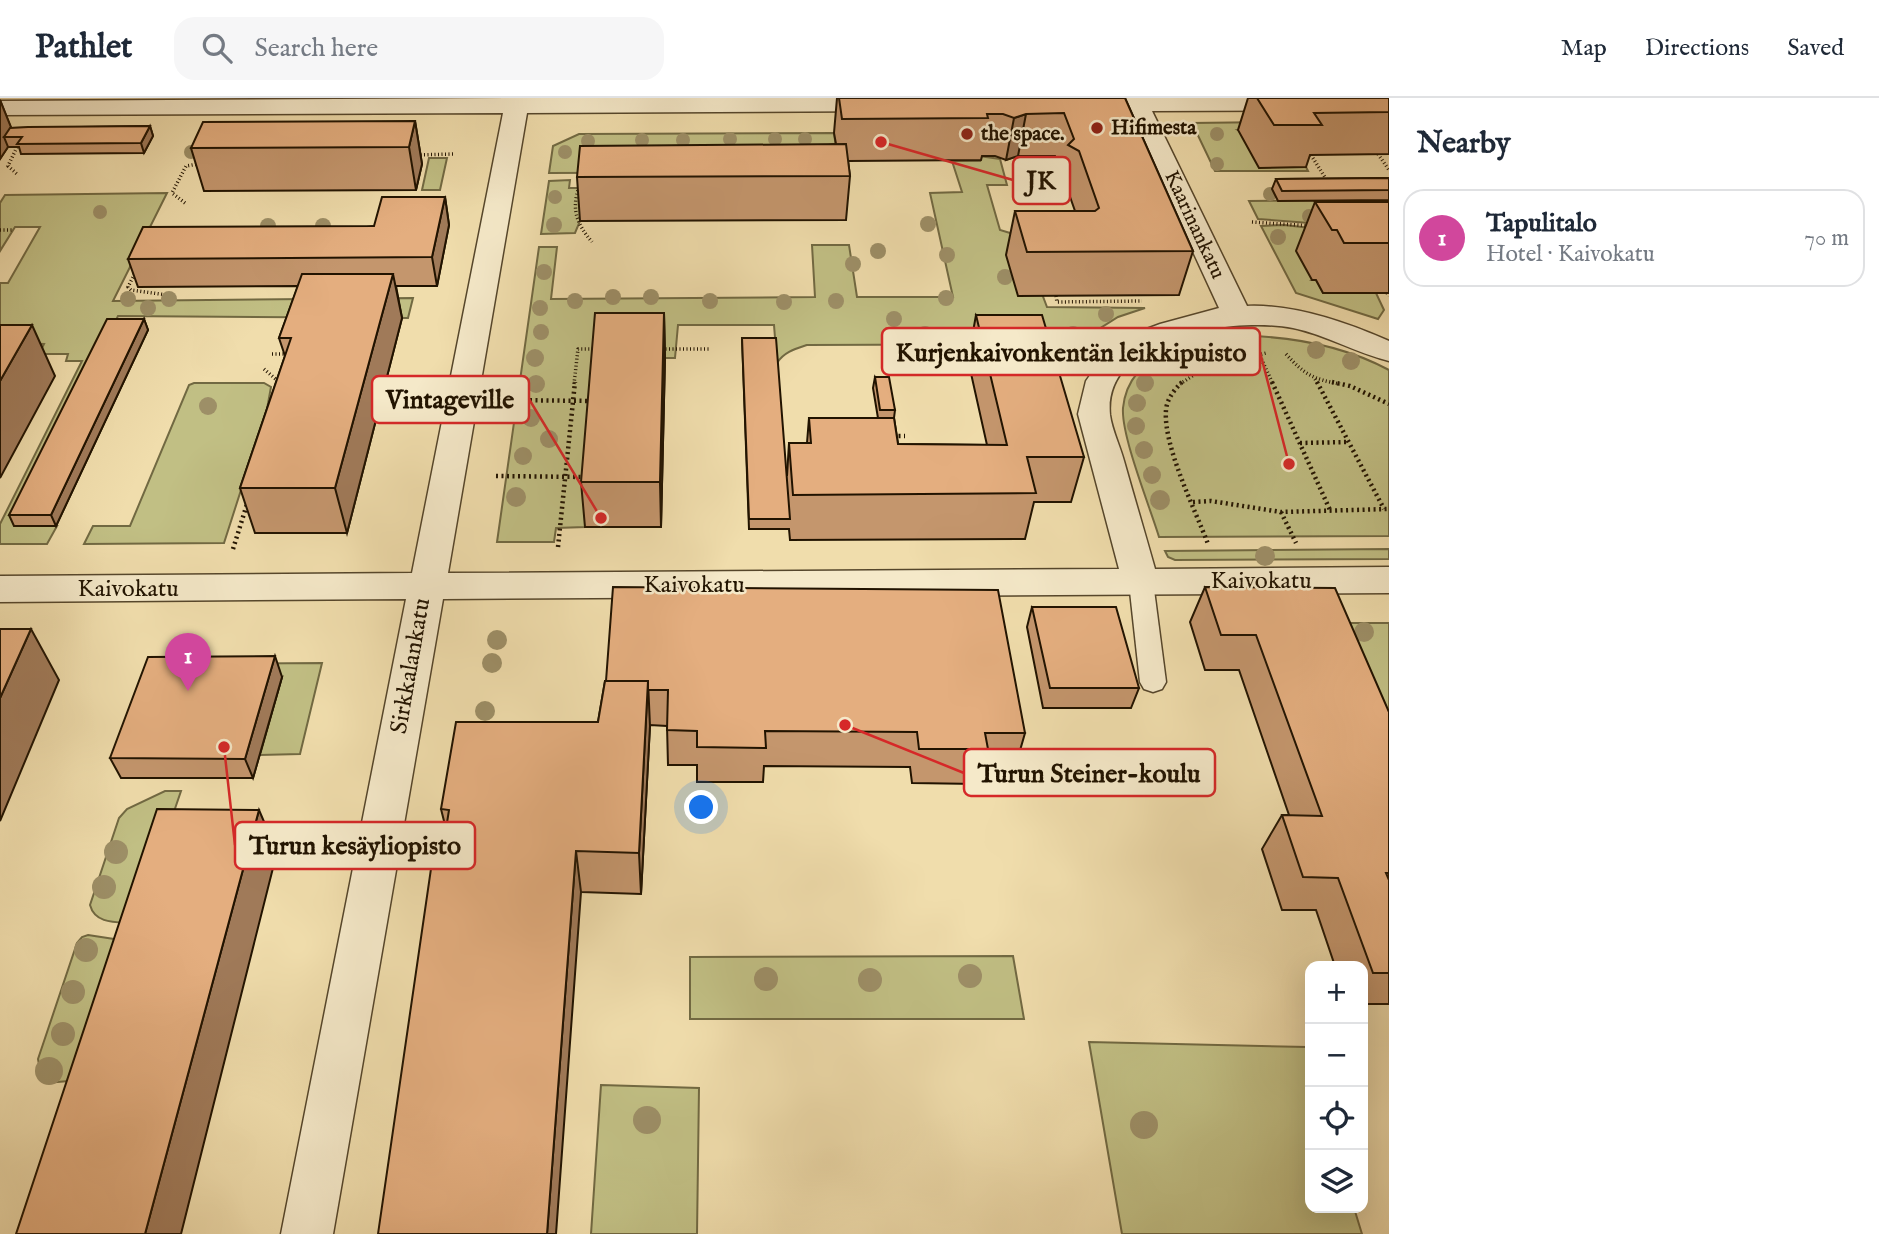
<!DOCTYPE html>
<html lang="en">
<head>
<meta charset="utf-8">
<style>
  body { margin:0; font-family:"IM FELL English",serif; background:#f6f6f7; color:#1f2937 }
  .controls { position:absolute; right:21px; bottom:21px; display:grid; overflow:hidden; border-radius:14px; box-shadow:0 7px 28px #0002 }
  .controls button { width:63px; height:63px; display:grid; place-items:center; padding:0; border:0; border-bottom:2px solid #e0e1e3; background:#fff; color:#1f2937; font:35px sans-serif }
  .you { position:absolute; left:702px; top:710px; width:24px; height:24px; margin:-18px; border:5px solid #fff; border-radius:50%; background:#1a73e8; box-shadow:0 0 0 10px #1a73e833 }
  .badge { display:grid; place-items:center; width:46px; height:46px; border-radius:50%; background:#b45309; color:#fff; font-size:23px; font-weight:700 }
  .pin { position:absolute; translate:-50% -58px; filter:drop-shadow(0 2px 4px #0008) }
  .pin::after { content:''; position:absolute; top:37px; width:24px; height:21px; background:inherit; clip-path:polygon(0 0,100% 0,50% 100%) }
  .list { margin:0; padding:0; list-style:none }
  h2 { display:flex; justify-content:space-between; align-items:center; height:91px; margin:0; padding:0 28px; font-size:30px }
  h2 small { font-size:23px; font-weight:400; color:#747a83 }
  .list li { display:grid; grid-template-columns:46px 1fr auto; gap:21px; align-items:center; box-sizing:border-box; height:98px; margin:0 14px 14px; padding:0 14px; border:2px solid #e0e1e3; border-radius:21px }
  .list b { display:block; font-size:26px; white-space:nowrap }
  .list p { margin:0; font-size:23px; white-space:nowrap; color:#747a83 }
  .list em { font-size:23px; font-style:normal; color:#747a83 }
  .icon { flex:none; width:38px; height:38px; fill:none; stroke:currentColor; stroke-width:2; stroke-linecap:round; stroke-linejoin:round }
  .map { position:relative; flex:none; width:1389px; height:1136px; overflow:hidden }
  header { display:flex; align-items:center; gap:42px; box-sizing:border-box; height:98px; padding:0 35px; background:#fff; border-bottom:2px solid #e0e1e3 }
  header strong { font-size:33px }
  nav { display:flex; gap:38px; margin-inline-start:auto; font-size:24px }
  .search { width:490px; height:63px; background:#f6f6f7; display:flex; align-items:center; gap:18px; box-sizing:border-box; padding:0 24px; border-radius:21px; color:#747a83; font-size:26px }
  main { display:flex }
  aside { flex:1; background:#fff }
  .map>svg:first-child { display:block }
</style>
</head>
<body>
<header>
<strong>Pathlet</strong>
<div class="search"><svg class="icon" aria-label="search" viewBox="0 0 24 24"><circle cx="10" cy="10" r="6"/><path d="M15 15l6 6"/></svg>Search here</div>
<nav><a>Map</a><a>Directions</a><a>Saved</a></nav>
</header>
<main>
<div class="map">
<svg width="1389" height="1136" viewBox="0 0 1389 1136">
  <rect width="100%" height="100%" fill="#f0ddac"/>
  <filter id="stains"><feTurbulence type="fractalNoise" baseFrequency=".00286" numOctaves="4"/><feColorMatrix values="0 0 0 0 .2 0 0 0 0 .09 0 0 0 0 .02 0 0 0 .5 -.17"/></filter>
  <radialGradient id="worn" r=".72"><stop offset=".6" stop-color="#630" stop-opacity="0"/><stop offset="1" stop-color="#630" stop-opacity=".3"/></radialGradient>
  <g fill="#c1bf84" stroke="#716942" stroke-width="2">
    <path d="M1367 23 1238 32 1306 69 1308 73H1215L1192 25Z"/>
    <path d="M834 35 841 86 799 74 549 75 553 48 579 36Z"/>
    <path d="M979 58 1000 61 1007 87H987L1000 132 1020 138 1047 209 1145 210 1118 219 1075 246 807 247C795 251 784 254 777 265L774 227H678L675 260H598L585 429 556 430 554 444H497L539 149H557L551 201 815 199 812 147H849L857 199H953L930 95 962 94 952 63H980Z"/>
    <path d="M429 60H447L440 92H422Z"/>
    <path d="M570 82 569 90H583L580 123 575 135 541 136 549 83Z"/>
    <path d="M167 95 113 203 413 200 408 220 118 218 15 428H57L47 446H0V426L82 263H66L68 256H39L44 246 7 245 0 255V185H8L40 129H15L0 153V105L5 97Z"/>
    <path d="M1389 102V131L1258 121 1249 103Z"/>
    <path d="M1284 127 1374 137 1312 182H1316L1323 195H1376L1384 212 1378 221 1296 195 1261 128Z"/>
    <path d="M1252 238C1300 240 1346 249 1389 272V438L1159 439C1150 409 1121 338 1123 310 1129 249 1204 239 1252 238Z"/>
    <path d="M194 285H264L271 289 267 311 224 445 84 446 93 428H130L189 287Z"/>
    <path d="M1389 451V461L1175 462 1168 459 1165 453Z"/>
    <path d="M1331 525H1389V703Z"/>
    <path d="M322 565 300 656 260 657 282 579 175 566Z"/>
    <path d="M165 693H181L138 819 132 825C116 824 95 826 90 807L119 720 127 711Z"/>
    <path d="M88 837 114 841 119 844 80 982 46 985 42 982 38 961 77 845 82 839Z"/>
    <path d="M1013 858 1024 921H690V859Z"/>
    <path d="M1089 944 1307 949 1310 960V1110H1354L1362 1136H1122Z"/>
    <path d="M601 987 699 990 697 1136H591Z"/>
  </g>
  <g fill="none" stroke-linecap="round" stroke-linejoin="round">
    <g stroke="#55462b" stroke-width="3">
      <path id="lane" d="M1141 475 1150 478 1153 484 1166 584 1162 591 1153 594 1144 591 1140 584 1129 484 1132 478Z"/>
    </g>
    <g stroke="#55462b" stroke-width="3">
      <path id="street" d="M506 0H895L902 6 899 11 890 13 527 15 448 475 1119 471 1078 316 1086 283 1106 254 1128 238 1160 226 1219 210 1128 13 1068 11 1065 6 1072 0H1389V12L1152 13 1247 208C1294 206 1346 224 1389 243V263C1356 255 1327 237 1293 230 1237 219 1102 236 1110 317 1112 332 1120 348 1124 363 1134 399 1145 435 1155 471L1389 469V495L443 501 333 1136H281L406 501 0 504V478L412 475 503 15 0 17V3Z"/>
    </g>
    <g stroke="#211300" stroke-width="3.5" stroke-dasharray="1 2.5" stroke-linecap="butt">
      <path d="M17 49 8 68 17 76"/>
      <path d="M1378 56 1389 72"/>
      <path d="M417 57 454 56"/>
      <path d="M1311 57 1326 81"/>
      <path d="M579 89C571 112 577 126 592 144"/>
      <path d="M1055 100 1049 83 1064 80"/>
      <path d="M185 105 172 95 186 68 198 66"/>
      <path d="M1252 124 1312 128"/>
      <path d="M0 132H13"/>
      <path d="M136 173 128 189 131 192 167 197"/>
      <path d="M1387 195 1389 198"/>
      <path d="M1056 198 1057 204 1142 203"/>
      <path d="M662 251H710"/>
      <path d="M272 256H290"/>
      <path d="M1286 256C1305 277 1313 281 1340 286"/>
      <path d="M1260 258 1273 286"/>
      <path d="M264 271 279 284"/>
      <path d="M1315 281 1318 286"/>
      <path d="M574 286 578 251H597"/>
      <path d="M1180 286 1203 271 1266 255"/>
    </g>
    <g stroke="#211300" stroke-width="4.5" stroke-dasharray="2 3.5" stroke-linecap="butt">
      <path d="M1182 284C1174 292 1167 301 1166 312 1163 348 1195 411 1208 446"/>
      <path d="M1272 284 1330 412"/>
      <path d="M1317 284 1384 411"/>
      <path d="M1332 284 1350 288 1389 306"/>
      <path d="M508 302 594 303"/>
      <path d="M893 338H905"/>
      <path d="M1300 345 1348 344"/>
      <path d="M496 378 585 379"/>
      <path d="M1193 404 1211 403 1281 414 1389 411"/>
      <path d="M1281 414 1296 445"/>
      <path d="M558 449 575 284"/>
      <path d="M233 451 247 406"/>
    </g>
    <path stroke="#211300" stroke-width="5" stroke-dasharray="2 4.5" stroke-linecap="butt" d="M268 744H288"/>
    <use href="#lane" fill="#f5e9c9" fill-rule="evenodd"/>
    <use href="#street" fill="#f5e9c9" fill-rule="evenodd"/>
  </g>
  <g fill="#9d8f67">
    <circle cx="1217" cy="36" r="7"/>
    <circle cx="730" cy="41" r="7"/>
    <circle cx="775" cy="41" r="7"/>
    <circle cx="805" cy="41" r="7"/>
    <circle cx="642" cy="42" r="7"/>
    <circle cx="683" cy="42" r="7"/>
    <circle cx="588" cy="43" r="7"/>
    <circle cx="191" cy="54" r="7"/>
    <circle cx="565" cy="54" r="7"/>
    <circle cx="1217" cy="66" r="7"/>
    <circle cx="1270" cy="96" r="7"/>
    <circle cx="555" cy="99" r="7"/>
    <circle cx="100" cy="114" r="7"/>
    <circle cx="1309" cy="118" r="7"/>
    <circle cx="928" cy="126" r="8"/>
    <circle cx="554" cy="127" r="8"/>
    <circle cx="268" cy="128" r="8"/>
    <circle cx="323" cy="128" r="8"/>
    <circle cx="1278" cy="139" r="8"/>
    <circle cx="878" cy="153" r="8"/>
    <circle cx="947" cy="157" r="8"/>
    <circle cx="853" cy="166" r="8"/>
    <circle cx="544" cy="174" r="8"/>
    <circle cx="1005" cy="179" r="8"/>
    <circle cx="613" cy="199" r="8"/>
    <circle cx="651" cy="199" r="8"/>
    <circle cx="946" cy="200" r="8"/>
    <circle cx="128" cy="201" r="8"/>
    <circle cx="169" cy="201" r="8"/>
    <circle cx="575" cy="203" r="8"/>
    <circle cx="710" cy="203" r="8"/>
    <circle cx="836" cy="203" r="8"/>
    <circle cx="784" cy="204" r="8"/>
    <circle cx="148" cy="210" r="8"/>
    <circle cx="540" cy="210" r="8"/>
    <circle cx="1106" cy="216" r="8"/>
    <circle cx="894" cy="221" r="8"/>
    <circle cx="541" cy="234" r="8"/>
    <circle cx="925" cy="236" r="8"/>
    <circle cx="1073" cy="236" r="8"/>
    <circle cx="969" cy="237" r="8"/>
    <circle cx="1316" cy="252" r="9"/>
    <circle cx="535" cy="260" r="9"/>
    <circle cx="1351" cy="263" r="9"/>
    <circle cx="1160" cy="269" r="9"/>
    <circle cx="1145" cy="285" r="9"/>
    <circle cx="536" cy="286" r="9"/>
    <circle cx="1137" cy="305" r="9"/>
    <circle cx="208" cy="308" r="9"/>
    <circle cx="531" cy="320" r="9"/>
    <circle cx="1136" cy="328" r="9"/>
    <circle cx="549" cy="341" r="9"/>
    <circle cx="1144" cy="352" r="9"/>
    <circle cx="523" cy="358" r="9"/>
    <circle cx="1152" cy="377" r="9"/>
    <circle cx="516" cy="399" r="10"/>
    <circle cx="1160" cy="402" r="10"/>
    <circle cx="1265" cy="458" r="10"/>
    <circle cx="1364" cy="534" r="10"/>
    <circle cx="497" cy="542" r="10"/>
    <circle cx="492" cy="565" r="10"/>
    <circle cx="485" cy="613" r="10"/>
    <circle cx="116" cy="754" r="12"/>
    <circle cx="104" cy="789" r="12"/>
    <circle cx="86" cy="852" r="12"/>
    <circle cx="970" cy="878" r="12"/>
    <circle cx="766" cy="881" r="12"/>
    <circle cx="870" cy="882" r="12"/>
    <circle cx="73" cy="894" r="12"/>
    <circle cx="63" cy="936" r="12"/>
    <circle cx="49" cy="973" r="14"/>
    <circle cx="647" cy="1022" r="14"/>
    <circle cx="1144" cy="1027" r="14"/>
  </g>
  <g fill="#c4966d" stroke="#211300" stroke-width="2">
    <path d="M837 0H1125L1193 153 1179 197 1018 198 1006 157 1015 113H1075L1069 96 1059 90 1062 76 1055 58H1018L1006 62 995 58H982L981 62 848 63 850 78 846 122 580 123 577 79 836 46 834 35Z"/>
    <path d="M1248 0H1389V56L1310 57 1306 69 1259 70 1238 32Z"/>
    <path d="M0 2 11 30 150 28 153 38 144 55 21 56 19 49H8L0 61Z"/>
    <path d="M415 23 422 66 416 92 204 93 191 50Z"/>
    <path d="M1389 80V102L1278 103 1272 91 1276 81Z"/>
    <path d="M445 99 449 127 437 188H396L402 220 347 435H255L240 390 285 258 279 240 298 188 138 189 128 161 374 128Z"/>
    <path d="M1315 104H1389V195H1323L1316 182H1312L1296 153Z"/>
    <path d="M664 215 665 260 661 429H585L581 384Z"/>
    <path d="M976 217 1084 359 1071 404H1034L1025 441 790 442 789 431H749L742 240 787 378 789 345H807L809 320H878L873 290 875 279 895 312 894 320 898 346 987 347 968 262Z"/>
    <path d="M144 221 148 232 56 428H14L9 417Z"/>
    <path d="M1205 489 1389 614V906H1363V868H1335L1316 812H1282L1262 751 1282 717H1289L1239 572H1205L1190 524Z"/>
    <path d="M1032 509 1139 590 1131 610H1043L1027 529Z"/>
    <path d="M282 579 253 680H121L110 660Z"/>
    <path d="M605 583 1025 635 1015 670H983L978 686 912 685 910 669 764 668 763 684H697V667H668L667 628 650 627 641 796 581 794 443 750 446 731 441 711 598 624Z"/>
  </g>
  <g fill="#a07a59" stroke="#211300" stroke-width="2">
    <path d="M0 2 15 39H4L8 49 0 61Z"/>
    <path d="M1026 16 1018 58 1006 62 1014 20Z"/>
    <path d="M415 23 422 66 416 92 409 49Z"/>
    <path d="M150 28 153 38 144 55 141 45Z"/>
    <path d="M445 99 449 127 437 188 432 159Z"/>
    <path d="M393 176 402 220 347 435 335 390Z"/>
    <path d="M664 215 665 260 661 429 660 384Z"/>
    <path d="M144 221 148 232 56 428 51 417Z"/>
    <path d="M32 227 55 278 0 380V283Z"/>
    <path d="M31 531 59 582 0 723V600Z"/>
    <path d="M275 558 282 579 253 680 245 661Z"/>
    <path d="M648 583 650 628 641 796 639 755Z"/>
    <path d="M259 712 277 754 181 1136H145Z"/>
    <path d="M576 753 581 794 556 1136H547Z"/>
  </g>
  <g fill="#e4ae7f" stroke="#211300" stroke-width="2">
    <path d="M839 0H1125L1193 153 1027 154 1015 113H1095L1099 110 1079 53 1068 47 1074 41 1064 15 1026 16 1014 20 1003 16H987L988 20 842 21Z"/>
    <path d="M1257 0H1389V14L1314 15 1322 27H1274Z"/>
    <path d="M415 23 409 49 191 50 203 24Z"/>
    <path d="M150 28 141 45 17 46 22 39H4L10 30 28 29Z"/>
    <path d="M846 46 850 78 577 79 580 48Z"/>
    <path d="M1389 80V92L1282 93 1276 81Z"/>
    <path d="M382 99H445L432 159 128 161 143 129 374 128Z"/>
    <path d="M1315 104H1389V145H1344L1337 132H1332Z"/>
    <path d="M302 176H393L335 390H240L291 240H279Z"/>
    <path d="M595 215H664L660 384H581Z"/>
    <path d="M976 217H1042L1084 359H1027L1036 395 793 397 789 345H811L809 320H894L898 346 1007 347Z"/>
    <path d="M107 221H144L51 417H9Z"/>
    <path d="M0 227H32L0 283Z"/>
    <path d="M742 240H776L790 421H749Z"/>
    <path d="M875 279H889L895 312H880Z"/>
    <path d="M613 489 998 492 1025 635H985L988 651H919L917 634 765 633 766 650 697 649V633L667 632 668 592H648V583H606Z"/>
    <path d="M1205 489 1335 490 1389 614V775H1386L1389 782V875H1373L1338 780 1303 779 1282 717 1322 718 1256 537H1221Z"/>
    <path d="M1032 509H1116L1139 590H1050Z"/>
    <path d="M0 531H31L0 600Z"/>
    <path d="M275 558 245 661 110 660 148 559Z"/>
    <path d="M605 583H648L639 755 576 753 547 1136H378L434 750H443L449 712 441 711 456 624H598Z"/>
    <path d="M157 711 259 712 145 1136H16Z"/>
  </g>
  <g fill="#8f2418" stroke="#f5e9c9" stroke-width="2.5">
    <circle cx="1097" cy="30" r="7"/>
    <circle cx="967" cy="36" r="7"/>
  </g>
  <g text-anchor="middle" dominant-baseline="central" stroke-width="5" stroke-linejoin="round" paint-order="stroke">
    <g font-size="21" font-weight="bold" fill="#211300" stroke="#f5e9c9" text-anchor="start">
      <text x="1111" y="30">Hifimesta</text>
      <text x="981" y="36">the space.</text>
    </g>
    <g font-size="21" fill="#211300" stroke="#f5e9c9">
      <text transform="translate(1194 127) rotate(65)">Kaarinankatu</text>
    </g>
    <g font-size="24" fill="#211300" stroke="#f5e9c9">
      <text x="1261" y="483">Kaivokatu</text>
      <text x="694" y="487">Kaivokatu</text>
      <text x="128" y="491">Kaivokatu</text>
      <text transform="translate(411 568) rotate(-80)">Sirkkalankatu</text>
    </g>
  </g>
  <path fill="none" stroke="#d62828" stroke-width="2.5" d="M881 44L1013 82M1289 366L1260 254M601 420L529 301M845 627L964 675M224 649L235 747"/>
  <g fill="#d62828" stroke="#f5e9c9" stroke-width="2.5">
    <circle cx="881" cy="44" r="7"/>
    <circle cx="1289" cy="366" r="7"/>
    <circle cx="601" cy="420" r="7"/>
    <circle cx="845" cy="627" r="7"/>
    <circle cx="224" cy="649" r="7"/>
  </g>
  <g fill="#f5e9c9" stroke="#d62828" stroke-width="2.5">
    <rect x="1013" y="59" width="57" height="47" rx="7"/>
    <rect x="882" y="230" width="378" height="47" rx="7"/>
    <rect x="372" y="278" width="157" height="47" rx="7"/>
    <rect x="964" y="651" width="251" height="47" rx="7"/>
    <rect x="235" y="724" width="240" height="47" rx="7"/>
  </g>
  <g font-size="26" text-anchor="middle" font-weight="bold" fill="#211300">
    <text x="1041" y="91">JK</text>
    <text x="1071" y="263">Kurjenkaivonkentän leikkipuisto</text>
    <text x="450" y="310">Vintageville</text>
    <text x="1089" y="684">Turun Steiner-koulu</text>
    <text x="355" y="756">Turun kesäyliopisto</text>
  </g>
  <rect width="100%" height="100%" filter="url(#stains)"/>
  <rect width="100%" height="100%" fill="url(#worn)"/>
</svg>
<div class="controls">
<button>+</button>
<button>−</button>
<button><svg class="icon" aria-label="locate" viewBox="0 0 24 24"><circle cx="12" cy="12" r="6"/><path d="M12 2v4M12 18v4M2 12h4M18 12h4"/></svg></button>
<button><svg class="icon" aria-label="layers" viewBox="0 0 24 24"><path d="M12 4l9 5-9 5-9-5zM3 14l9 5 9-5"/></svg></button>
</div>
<div class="you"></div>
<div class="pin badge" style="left:188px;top:593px;background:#d1479c">1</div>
</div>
<aside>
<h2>Nearby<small></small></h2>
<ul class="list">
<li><span class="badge" style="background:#d1479c">1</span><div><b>Tapulitalo</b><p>Hotel · Kaivokatu</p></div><em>70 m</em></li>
</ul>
</aside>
</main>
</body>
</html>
